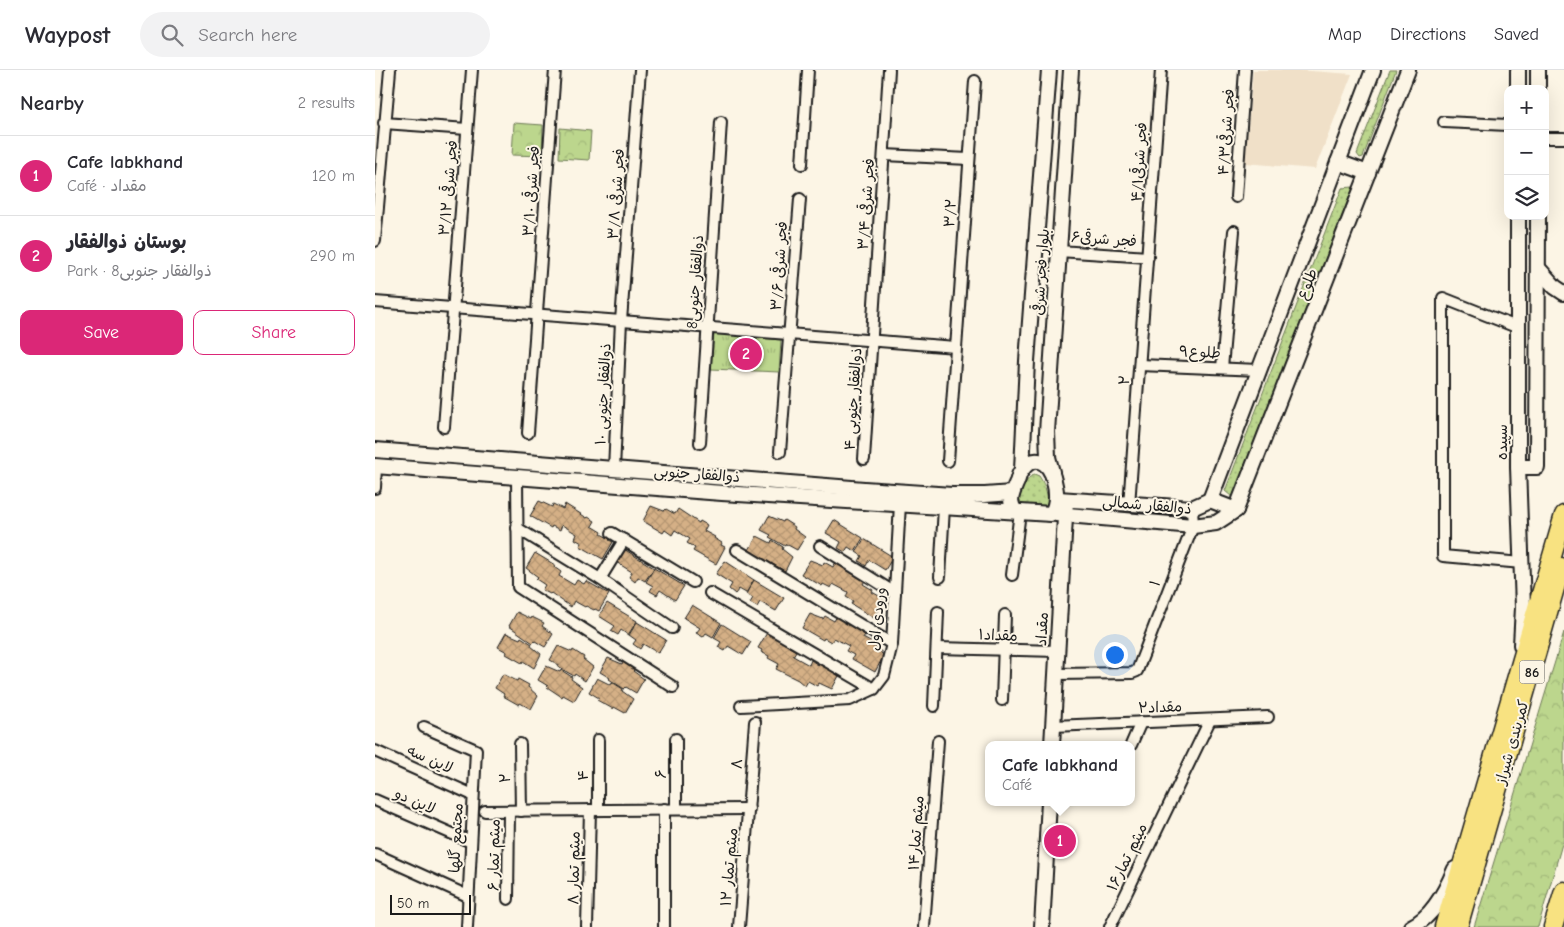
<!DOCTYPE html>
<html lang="en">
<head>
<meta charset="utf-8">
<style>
  body { margin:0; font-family:"Comic Neue","Playpen Sans Arabic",sans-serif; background:#f2f2f3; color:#2b2b33 }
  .controls { position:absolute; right:15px; top:15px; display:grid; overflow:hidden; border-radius:10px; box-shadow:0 5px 20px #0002 }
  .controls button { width:45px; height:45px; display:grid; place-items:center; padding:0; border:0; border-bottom:1px solid #e1e1e2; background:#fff; color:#2b2b33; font:25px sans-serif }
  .scale { position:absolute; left:15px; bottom:12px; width:81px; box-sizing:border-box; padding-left:5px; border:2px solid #1c1c1c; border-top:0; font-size:14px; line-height:18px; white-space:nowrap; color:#1c1c1c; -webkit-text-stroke:4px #fcf5e5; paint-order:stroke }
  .you { position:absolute; left:739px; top:584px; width:18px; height:18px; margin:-12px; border:4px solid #fff; border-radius:50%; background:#1a73e8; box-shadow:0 0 0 8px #1a73e833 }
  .badge { display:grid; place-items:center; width:32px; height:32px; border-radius:50%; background:#db2777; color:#fff; font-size:16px; font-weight:700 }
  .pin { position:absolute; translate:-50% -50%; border:2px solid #fff; box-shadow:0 1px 5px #0006 }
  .popup { position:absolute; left:610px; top:671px; width:150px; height:65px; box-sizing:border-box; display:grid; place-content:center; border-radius:10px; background:#fff; filter:drop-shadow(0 1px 4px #0005); font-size:16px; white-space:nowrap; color:#7c7c81 }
  .popup b { font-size:19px; color:#2b2b33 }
  .popup::after { content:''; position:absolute; left:50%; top:100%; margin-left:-10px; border:10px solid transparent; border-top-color:#fff }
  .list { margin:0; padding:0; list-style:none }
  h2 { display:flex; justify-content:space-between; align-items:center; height:65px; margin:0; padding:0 20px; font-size:21px }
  h2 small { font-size:16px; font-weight:400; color:#7c7c81 }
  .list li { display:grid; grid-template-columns:32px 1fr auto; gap:15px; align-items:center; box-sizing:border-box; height:80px; padding:0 20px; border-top:1px solid #e1e1e2 }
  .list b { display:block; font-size:19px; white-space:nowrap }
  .list p { margin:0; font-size:16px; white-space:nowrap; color:#7c7c81 }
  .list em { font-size:16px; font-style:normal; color:#7c7c81 }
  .actions { display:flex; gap:10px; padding:15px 20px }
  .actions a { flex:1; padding:11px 0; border:1px solid #db2777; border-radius:10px; text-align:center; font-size:18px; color:#db2777 }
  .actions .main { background:#db2777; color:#fff }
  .icon { flex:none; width:28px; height:28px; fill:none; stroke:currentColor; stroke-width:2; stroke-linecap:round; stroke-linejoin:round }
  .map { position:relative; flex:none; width:1189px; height:857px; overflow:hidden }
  header { display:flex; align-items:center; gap:30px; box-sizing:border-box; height:70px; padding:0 25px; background:#fff; border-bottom:1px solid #e1e1e2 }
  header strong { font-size:24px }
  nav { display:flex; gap:28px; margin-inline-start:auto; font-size:18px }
  .search { width:350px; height:45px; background:#f2f2f3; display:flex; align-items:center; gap:12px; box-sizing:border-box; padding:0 18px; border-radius:28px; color:#7c7c81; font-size:19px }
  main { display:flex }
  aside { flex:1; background:#fff }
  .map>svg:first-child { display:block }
</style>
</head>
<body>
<header>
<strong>Waypost</strong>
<div class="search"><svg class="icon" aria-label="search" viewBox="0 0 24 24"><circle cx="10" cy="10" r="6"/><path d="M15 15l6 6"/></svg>Search here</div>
<nav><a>Map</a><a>Directions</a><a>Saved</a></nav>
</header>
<main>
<aside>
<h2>Nearby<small>2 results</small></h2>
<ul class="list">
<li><span class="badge">1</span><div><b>Cafe labkhand</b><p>Café · مقداد</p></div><em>120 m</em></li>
<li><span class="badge">2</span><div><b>بوستان ذوالفقار</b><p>Park · 8ذوالفقار جنوبی</p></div><em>290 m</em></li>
</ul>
<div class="actions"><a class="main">Save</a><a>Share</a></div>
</aside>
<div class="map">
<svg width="1189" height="857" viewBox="0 0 1189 857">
  <defs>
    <pattern id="grass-dots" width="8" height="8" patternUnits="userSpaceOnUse" patternTransform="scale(1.25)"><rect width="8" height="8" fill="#bcd68d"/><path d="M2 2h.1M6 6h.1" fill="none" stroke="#a1b779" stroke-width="1.8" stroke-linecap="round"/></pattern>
    <pattern id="forest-crowns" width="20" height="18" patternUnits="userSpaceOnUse" patternTransform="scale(1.25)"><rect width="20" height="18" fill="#bcd68d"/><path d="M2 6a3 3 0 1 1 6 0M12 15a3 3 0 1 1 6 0" fill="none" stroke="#a1b779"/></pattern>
    <pattern id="park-tufts" width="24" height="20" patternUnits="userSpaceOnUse" patternTransform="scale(1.25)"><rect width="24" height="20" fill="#bcd68d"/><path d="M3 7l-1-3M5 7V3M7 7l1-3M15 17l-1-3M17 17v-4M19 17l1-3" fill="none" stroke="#a1b779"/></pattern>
    <pattern id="building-cross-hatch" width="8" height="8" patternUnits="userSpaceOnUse" patternTransform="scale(1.25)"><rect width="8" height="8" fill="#d5b086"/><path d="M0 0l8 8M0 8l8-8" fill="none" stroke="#b69773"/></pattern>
  </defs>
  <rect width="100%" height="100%" fill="#fcf5e5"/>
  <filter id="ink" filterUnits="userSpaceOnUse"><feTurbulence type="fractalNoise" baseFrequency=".02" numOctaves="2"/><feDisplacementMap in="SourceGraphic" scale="10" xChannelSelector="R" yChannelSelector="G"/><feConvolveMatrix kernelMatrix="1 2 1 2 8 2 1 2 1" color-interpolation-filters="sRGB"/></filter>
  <g filter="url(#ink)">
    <path fill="#f0e0c8" d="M878 0H922L977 4 940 99 870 93Z"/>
    <g fill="url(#grass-dots)" stroke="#6c7954">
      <path d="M1015 0H1021L988 87 985 88 982 84Z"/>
      <path d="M978 117 859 425 856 426 850 421 967 118Z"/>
      <path d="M659 404 664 406C671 416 674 427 672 439L645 440 641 426 654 408Z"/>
    </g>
    <g fill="url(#forest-crowns)" stroke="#6c7954">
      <path d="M139 53 168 55 167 86 137 85Z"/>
      <path d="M185 58 216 61 214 90 184 88Z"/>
      <path d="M1189 562V767L1163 857H1099Z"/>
    </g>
    <path fill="url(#park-tufts)" stroke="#6c7954" d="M339 264 406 270 404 302 336 299Z"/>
    <g fill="url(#building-cross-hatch)" stroke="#1c1c1c">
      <path d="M164 431 177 437 178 434 188 439 190 434 212 448 213 447 220 451 217 456 227 462 226 464 235 469 234 470 238 472 228 489 205 476 207 473 200 469 202 464 187 455 185 460 177 456 176 458 155 446Z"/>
      <path d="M276 436 289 441 291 439 300 444 303 439 324 453 325 451 332 455 329 461 340 467 339 468 347 473 346 475 350 477 341 494 318 481 320 478 312 473 315 469 300 460 297 465 290 460 288 463 268 451Z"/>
      <path d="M394 446 408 452 409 450 420 457 419 459 430 467 422 480 411 474 410 476 394 467 396 465 386 460Z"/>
      <path d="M459 450 488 468 480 481 473 477 470 482 463 478 466 472 451 463Z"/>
      <path d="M382 466 396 473 397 470 408 477 407 479 417 487 410 501 399 495 398 497 382 488 383 486 374 480Z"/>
      <path d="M489 469 518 487 510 500 494 490 491 496 484 491 487 486 481 482Z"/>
      <path d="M249 479 279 498 270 511 263 507 260 512 254 507 257 502 241 492Z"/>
      <path d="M160 483 180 495 179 497 186 502 184 506 199 515 202 510 209 514 211 511 234 524 224 541 220 539 219 540 211 536 210 537 199 531 196 537 176 523 175 524 167 520 170 515 161 509 163 507 151 498Z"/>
      <path d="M435 490 448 495 449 492 458 497 461 492 483 506 484 505 491 509 488 514 498 520 497 522 506 527 505 528 509 531 499 548 476 534 478 531 471 527 473 522 458 514 456 518 448 514 447 516 426 504Z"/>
      <path d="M350 491 379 510 371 523 364 519 360 524 354 519 357 514 341 504Z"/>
      <path d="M279 498 309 516 300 530 285 520 282 525 275 521 278 516 271 512Z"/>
      <path d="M379 510 409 528 401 541 385 532 382 537 375 533 378 528 371 524Z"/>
      <path d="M232 533 262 551 253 565 246 560 243 565 236 561 240 556 224 546Z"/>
      <path d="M317 535 346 553 338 567 331 563 328 567 321 563 325 558 309 548Z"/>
      <path d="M142 542 156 549 157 547 169 553 167 556 178 564 170 577 160 571 158 573 134 556Z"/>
      <path d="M435 544 448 549 450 546 459 551 462 546 484 560V559L491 563 488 568 499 574 498 576 506 581V583L509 585 500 602 477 589 479 585 471 581 474 576 459 568 456 572 449 568 448 570 427 558Z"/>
      <path d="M262 552 291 570 283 583 268 574 265 579 258 574 261 570 254 565Z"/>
      <path d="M347 554 376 572 368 585 353 576 350 581 343 577 346 572 339 568Z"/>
      <path d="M393 561 416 574 414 577 421 581 418 586 434 595 436 590 443 595 445 592 465 604 457 619 444 613 442 616 433 611 430 616 423 610 401 599 404 594 393 588 394 586 386 582 387 580 383 578Z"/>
      <path d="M131 563 145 569 146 567 157 574 156 576 166 584 159 598 148 591 147 593 131 584 132 582 123 577Z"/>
      <path d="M183 576 197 582 198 580 209 587 208 589 218 597 210 611 200 604 199 606 183 597 184 595 175 590Z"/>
      <path d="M233 588 247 594 248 592 260 599 258 601 269 609 261 623 251 617 249 619 234 609 235 608 225 602Z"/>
      <path d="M171 596 185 602 186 600 197 607 196 609 207 617 199 631 188 625 187 627 172 617 173 616 163 610Z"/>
      <path d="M128 604 142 611 143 609 154 615 153 617 163 626 156 639 145 633 144 635 128 626 129 624 120 618Z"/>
      <path d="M222 608 236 615 237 612 248 619 247 621 258 629 250 643 239 637 238 639 222 630 224 628 214 622Z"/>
    </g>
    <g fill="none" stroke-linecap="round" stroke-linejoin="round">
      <g stroke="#1c1c1c" stroke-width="14">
        <g id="street">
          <path d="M1069 52 1133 55"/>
          <path d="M9 53 92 59"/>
          <path d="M1170 68H1189"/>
          <path d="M509 85 594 89"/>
          <path d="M427 94 433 0"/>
          <path d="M861 127 870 0"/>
          <path d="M0 171 15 0"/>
          <path d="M684 181 773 187"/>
          <path d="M0 232 581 277"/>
          <path d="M1144 258 1068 228V486L1147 493"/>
          <path d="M765 295 884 300"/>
          <path d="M847 298 859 161"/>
          <path d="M69 357 97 0"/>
          <path d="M153 363 180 0"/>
          <path d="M325 373 346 52"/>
          <path d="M405 382 425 129"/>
          <path d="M489 389 514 0"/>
          <path d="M573 391 600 11"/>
          <path d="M239 399 246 251 265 0"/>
          <path d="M142 408 143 517 298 617"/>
          <path d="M0 418 1 396"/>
          <path d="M754 435 786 0"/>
          <path d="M142 458 225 509 297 558"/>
          <path d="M237 463 318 512"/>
          <path d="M445 476 520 523"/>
          <path d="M362 480 517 574"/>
          <path d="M637 505 645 442"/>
          <path d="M565 507 569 437"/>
          <path d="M225 509 249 470"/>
          <path d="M335 523 499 619"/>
          <path d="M562 578 682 581"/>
          <path d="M681 604 757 603 762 601 818 456 817 438"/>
          <path d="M627 630 630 545"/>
          <path d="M366 636 475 630 499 619 509 606 517 574 525 434"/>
          <path d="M559 636 563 542"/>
          <path d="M678 656 893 647"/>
          <path d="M49 657 101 680 92 857"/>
          <path d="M223 670V740"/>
          <path d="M145 674 146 741"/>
          <path d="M756 675 766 652"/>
          <path d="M0 681 98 725"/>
          <path d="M0 730 96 772"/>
          <path d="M301 739V669"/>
          <path d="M110 741 374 739"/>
          <path d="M0 784 93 826"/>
          <path d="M133 829 134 741"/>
          <path d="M212 857 215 740"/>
          <path d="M289 857V739"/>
          <path d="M364 857 380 652"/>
          <path d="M549 857 563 671"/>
          <path d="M735 857 835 650"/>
        </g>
      </g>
      <g stroke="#1c1c1c" stroke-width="18">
        <g id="secondary">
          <path d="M1143 0V19"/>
          <path d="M1163 0V19"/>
          <path d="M963 92 993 103"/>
          <path d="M1143 146V397L1148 537 1146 575"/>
          <path d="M1163 198 1180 217 1189 223"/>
          <path d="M0 380 489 419 577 425H610L637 423"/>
          <path d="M0 396 347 423 676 444C683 434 682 423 679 411 675 390 657 382 645 403 643 407 643 411 641 414 637 424 632 434 642 442"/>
          <path d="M1143 397H1162L1163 146"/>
          <path d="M647 400 652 291 674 0"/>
          <path d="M677 402 673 387 672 362 696 0"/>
          <path d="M683 429 817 438 835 430"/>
          <path d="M835 430 998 0"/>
          <path d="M835 430 861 440"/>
          <path d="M861 440 1033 0"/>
          <path d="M681 444 818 456 841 453 861 440"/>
          <path d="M677 675 691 430"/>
          <path d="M667 857 674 732"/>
          <path d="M1036 857C1058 847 1071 821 1080 799"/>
        </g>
      </g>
      <g stroke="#1c1c1c" stroke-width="21">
        <g id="highway">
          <path d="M1069 857 1189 445"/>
          <path d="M1083 857 1186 497"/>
          <path d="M1178 857 1189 821"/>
        </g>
      </g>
      <use href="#street" stroke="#fcf5e5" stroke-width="10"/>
      <use href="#secondary" stroke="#fcf5e5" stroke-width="14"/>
      <use href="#highway" stroke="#f8e281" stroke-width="18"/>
    </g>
  </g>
  <g text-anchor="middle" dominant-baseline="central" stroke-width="4" stroke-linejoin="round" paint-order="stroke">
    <rect fill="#fcf5e5" stroke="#5f5d58" stroke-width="1" x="1144.5" y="590.5" width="25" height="23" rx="4"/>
    <g font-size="14" font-weight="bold" fill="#1c1c1c">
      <text x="1157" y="602">86</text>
    </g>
    <g font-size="15" fill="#1c1c1c" stroke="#fcf5e5">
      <text transform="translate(851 62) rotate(-86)">فجر شرقی۴/۳</text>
      <text transform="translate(764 92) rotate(-86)">فجر شرقی۴/۱</text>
      <text transform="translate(73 118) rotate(-85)">۳/۱۲ فجر شرقی</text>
      <text transform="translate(156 121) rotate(-86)">۳/۱۰ فجر شرقی</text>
      <text transform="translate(241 124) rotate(-86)">۳/۸ فجر شرقی</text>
      <text transform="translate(491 134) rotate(-86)">۳/۴ فجر شرقی</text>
      <text transform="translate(575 143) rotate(-86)">۳/۲</text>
      <text transform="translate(729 169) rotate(4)">فجر شرقی۶</text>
      <text transform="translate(404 196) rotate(-86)">۳/۶ فجر شرقی</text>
      <text transform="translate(666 202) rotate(-86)">بلوار فجر شرقی</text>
      <text transform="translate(320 212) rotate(-86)">8ذوالفقار جنوبی</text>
      <text transform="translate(932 214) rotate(-68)">طلوع</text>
      <text transform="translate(825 282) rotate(2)">طلوع۹</text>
      <text transform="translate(749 310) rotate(-86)">۲</text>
      <text transform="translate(228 324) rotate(-87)">۱۰ ذوالفقار جنوبی</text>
      <text transform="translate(478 329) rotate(-86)">۴ ذوالفقار جنوبی</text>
      <text transform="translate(1127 372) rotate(-90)">سپیده</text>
      <text transform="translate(322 404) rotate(4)">ذوالفقار جنوبی</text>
      <text transform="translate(772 435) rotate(5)">ذوالفقار شمالی</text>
      <text transform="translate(780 513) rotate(-68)">۱</text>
      <text transform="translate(502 549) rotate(-84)">ورودی اول</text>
      <text transform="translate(667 559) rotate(-87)">مقداد</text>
      <text transform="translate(623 565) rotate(2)">مقداد۱</text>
      <text transform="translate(785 637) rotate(-2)">مقداد۲</text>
      <text transform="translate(1137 672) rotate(-74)">کمربندی شیراز</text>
      <text transform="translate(55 689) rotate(24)">لاین سه</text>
      <text transform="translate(362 694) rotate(-86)">۸</text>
      <text transform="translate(286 704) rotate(-90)">۶</text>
      <text transform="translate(208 705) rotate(-90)">۴</text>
      <text transform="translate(130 708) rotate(-91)">۲</text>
      <text transform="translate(40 731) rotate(24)">لاین دو</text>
      <text transform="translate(541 763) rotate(-86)">میثم تمار۱۴</text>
      <text transform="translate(81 768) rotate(-87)">مجتمع گلها</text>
      <text transform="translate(119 785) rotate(-89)">میثم تمار ۶</text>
      <text transform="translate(752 787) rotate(-64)">میثم تمار۱۶</text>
      <text transform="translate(354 797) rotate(-85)">میثم تمار ۱۲</text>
      <text transform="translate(199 798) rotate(-89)">میثم تمار ۸</text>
    </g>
  </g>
</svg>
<div class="controls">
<button>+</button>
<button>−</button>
<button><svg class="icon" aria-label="layers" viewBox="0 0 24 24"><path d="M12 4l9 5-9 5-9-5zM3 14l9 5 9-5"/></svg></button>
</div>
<div class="scale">50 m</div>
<div class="you"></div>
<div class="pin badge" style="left:685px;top:771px">1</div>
<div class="popup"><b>Cafe labkhand</b>Café</div>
<div class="pin badge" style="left:371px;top:284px">2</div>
</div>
</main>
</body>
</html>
